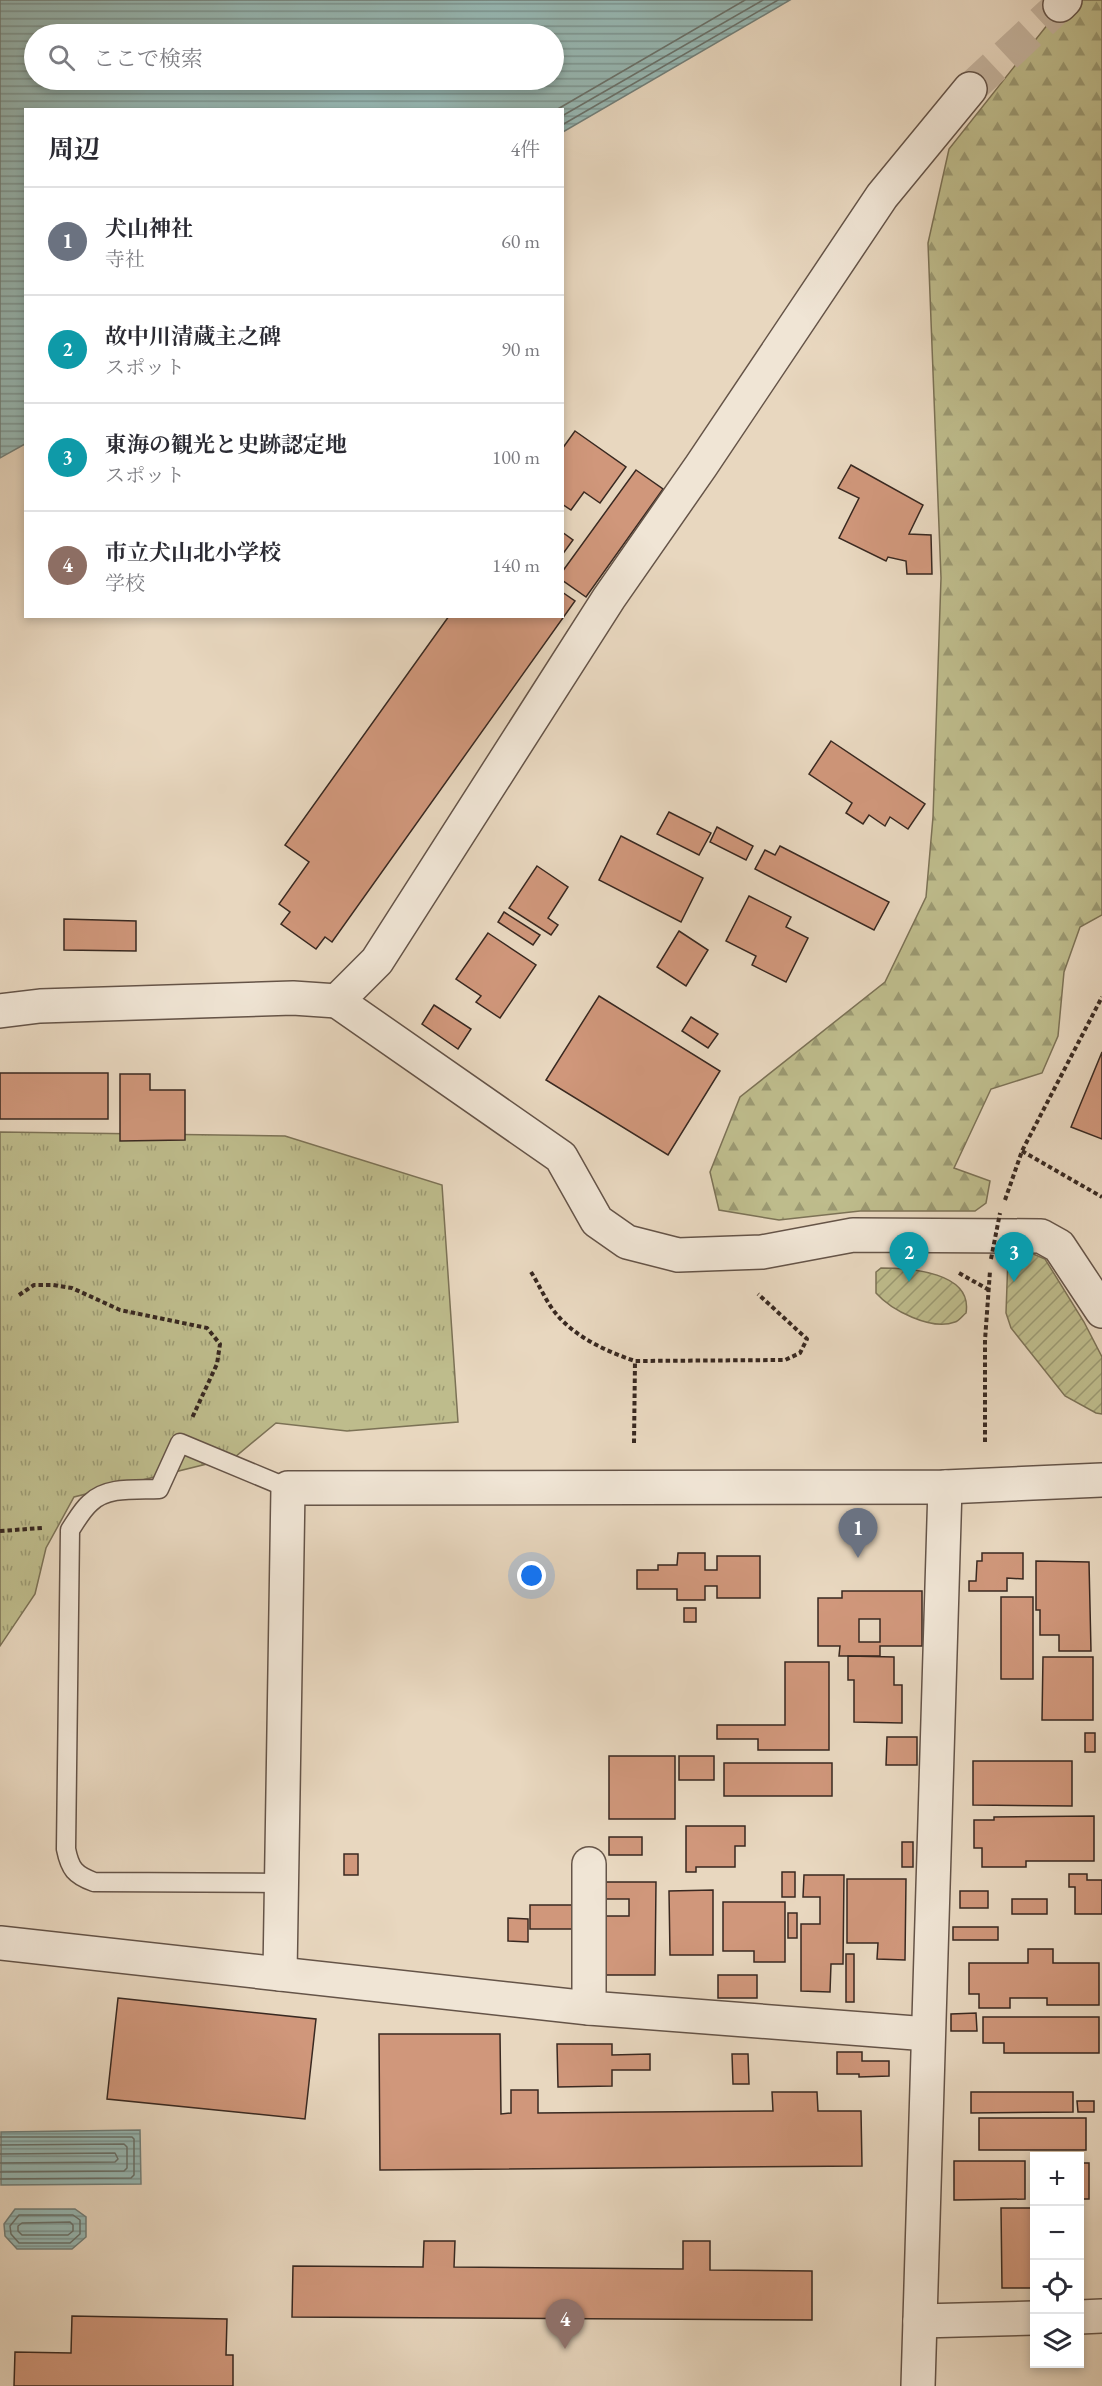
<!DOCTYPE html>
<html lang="ja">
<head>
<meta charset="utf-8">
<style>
  body { margin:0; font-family:"EB Garamond","Noto Serif JP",serif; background:#f7f7f7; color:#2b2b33 }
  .controls { position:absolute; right:18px; bottom:18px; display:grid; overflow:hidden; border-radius:0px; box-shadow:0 3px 9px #0003 }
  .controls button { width:54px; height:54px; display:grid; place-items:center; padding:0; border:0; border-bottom:2px solid #e1e1e2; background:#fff; color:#2b2b33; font:30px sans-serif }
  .you { position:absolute; left:532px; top:1576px; width:21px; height:21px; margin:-15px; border:4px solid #fff; border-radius:50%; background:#1a73e8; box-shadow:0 0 0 9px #1a73e833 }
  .badge { display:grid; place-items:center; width:39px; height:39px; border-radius:50%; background:#111827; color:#fff; font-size:20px; font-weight:700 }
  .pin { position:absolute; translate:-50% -50px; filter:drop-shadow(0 2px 3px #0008) }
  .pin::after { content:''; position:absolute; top:32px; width:21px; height:18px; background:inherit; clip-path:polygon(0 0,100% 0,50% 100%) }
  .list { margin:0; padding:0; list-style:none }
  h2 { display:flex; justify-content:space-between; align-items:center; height:78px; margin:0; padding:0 24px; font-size:26px }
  h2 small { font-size:20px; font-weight:400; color:#7c7c81 }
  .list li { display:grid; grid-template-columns:39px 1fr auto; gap:18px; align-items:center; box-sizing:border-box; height:108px; padding:0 24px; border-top:2px solid #e1e1e2 }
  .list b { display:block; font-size:22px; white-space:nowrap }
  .list p { margin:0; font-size:20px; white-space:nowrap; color:#7c7c81 }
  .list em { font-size:20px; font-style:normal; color:#7c7c81 }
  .icon { flex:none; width:33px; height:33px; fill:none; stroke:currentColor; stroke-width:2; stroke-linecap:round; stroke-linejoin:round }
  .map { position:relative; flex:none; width:1102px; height:2386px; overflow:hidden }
  .search { position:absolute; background:#fff; box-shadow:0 3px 9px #0003; left:24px; top:24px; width:540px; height:66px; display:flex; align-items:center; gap:15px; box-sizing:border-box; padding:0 21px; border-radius:33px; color:#7c7c81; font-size:22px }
  .panel { position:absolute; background:#fff; box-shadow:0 3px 9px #0003; left:24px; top:108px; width:540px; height:510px; border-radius:0px }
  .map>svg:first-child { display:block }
</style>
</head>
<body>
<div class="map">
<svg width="1102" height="2386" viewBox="0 0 1102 2386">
  <defs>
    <pattern id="grass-tufts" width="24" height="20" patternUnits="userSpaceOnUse" patternTransform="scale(1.5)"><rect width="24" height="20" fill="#bebc8c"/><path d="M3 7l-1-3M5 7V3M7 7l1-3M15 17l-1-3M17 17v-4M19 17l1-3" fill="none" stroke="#9b9972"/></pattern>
    <pattern id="forest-firs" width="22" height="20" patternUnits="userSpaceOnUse" patternTransform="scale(1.5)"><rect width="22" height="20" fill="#bebc8c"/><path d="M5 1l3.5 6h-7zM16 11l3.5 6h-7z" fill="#9b9972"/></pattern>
    <pattern id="garden-furrows" width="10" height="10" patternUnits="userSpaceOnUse" patternTransform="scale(1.5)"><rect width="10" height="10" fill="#bebc8c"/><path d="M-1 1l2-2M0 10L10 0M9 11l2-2" fill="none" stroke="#9b9972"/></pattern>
    <pattern id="water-rules" width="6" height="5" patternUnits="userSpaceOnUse" patternTransform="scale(1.5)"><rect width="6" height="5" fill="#97b9b5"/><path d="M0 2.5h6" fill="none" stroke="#7c9693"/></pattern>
  </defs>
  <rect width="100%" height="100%" fill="#e8d7bf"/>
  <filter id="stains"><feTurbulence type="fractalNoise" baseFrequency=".00333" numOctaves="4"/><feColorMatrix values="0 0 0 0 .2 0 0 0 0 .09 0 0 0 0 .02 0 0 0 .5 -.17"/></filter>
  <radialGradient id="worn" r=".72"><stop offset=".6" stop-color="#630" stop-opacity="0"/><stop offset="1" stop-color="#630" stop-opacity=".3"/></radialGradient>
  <path fill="url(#grass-tufts)" stroke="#7c7256" stroke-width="1.5" d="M0 1132 285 1136 442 1185 458 1422 347 1431 276 1423 235 1457 74 1497 46 1548 35 1594 0 1646Z"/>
  <path fill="url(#forest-firs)" stroke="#7c7256" stroke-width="1.5" d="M1077 0H1102V915L1080 927 1064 972 1058 1036 1042 1073 991 1089 954 1168 990 1181 986 1203 975 1211H860L779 1220 719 1210 710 1172 740 1097 885 982 926 897 933 817 941 578 928 243 949 149 1048 24Z"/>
  <g fill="url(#garden-furrows)" stroke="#7c7256" stroke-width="1.5">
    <path d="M1015 1251 1031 1253 1045 1259 1084 1322 1102 1357V1414L1096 1413 1065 1396 1011 1328 1006 1313 1008 1257Z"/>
    <path d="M881 1268C910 1268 973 1272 966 1313 963 1315 959 1321 955 1322 931 1331 891 1310 876 1293V1272Z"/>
  </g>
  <g fill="url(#water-rules)" stroke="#717f7a" stroke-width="1.5" fill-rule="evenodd">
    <path d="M0 0H790L563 132 562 110H26L25 444 0 458ZM34 34H554V80H34Z"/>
    <path d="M140 2130 141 2184 1 2185V2132Z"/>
    <path d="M15 2209H75L86 2217V2237L72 2249H17L5 2236 4 2224Z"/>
  </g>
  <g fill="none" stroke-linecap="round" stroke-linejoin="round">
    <g stroke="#68716b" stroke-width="1.5">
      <path d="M556 110 745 0"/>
      <path d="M562 116 763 0"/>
      <path d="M562 125 778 0"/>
      <path d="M0 2137H132L134 2139V2175L131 2178 0 2179"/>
      <path d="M0 2145 124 2144 127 2147V2168L124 2171 0 2172"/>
      <path d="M0 2154 115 2153 118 2159 115 2162 0 2163"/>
      <path d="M19 2215H73L80 2220V2234L70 2243H19L11 2234 10 2226Z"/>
      <path d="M70 2222 73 2225V2231L68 2235H22L18 2231V2226L22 2223Z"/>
    </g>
  </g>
  <g fill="#d0977b" stroke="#392921" stroke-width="1.5" fill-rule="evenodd">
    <path d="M575 431 626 467 600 503 584 492 571 510 562 504V449Z"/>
    <path d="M851 465 923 505 909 534 931 535 932 574H907L906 561 888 557 886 561 839 538 859 498 838 488Z"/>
    <path d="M636 470 663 489 586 597 562 580V572Z"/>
    <path d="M562 532 573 540 562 555Z"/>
    <path d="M562 592 575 601 332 942 325 937 316 949 281 924 290 912 279 904 309 862 285 845 449 616H562Z"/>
    <path d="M831 741 925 804 908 829 890 817 885 826 869 815 863 824 846 813 852 803 809 774Z"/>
    <path d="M669 812 711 833 699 855 657 834Z"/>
    <path d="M717 827 753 846 746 860 710 842Z"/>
    <path d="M621 836 703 878 681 922 599 880Z"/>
    <path d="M780 846 889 902 874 930 755 869 765 850 775 855Z"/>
    <path d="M537 866 568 887 548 918 558 925 551 935 509 908Z"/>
    <path d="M749 896 791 917 786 927 808 938 786 982 752 965 756 956 726 941Z"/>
    <path d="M504 912 540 935 533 945 498 922Z"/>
    <path d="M64 919 136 921V951L64 950Z"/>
    <path d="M679 931 708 950 686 986 657 967Z"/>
    <path d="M488 933 536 965 500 1018 476 1002 481 996 456 979Z"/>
    <path d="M599 996 720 1071 668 1155 546 1080Z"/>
    <path d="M434 1005 471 1029 458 1049 422 1024Z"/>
    <path d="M691 1017 718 1034 708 1048 682 1031Z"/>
    <path d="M1102 1052V1139L1071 1127Z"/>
    <rect x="0" y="1073" width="108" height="46"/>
    <path d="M120 1074H150V1090H185V1140L120 1141Z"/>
    <path d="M678 1553H705V1570H717V1556H760V1598H717V1586H705V1600H677V1589H637V1570H658V1565H677Z"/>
    <path d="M982 1553H1023V1579L1007 1578V1591H969V1581H976L977 1561H982Z"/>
    <path d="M1036 1561 1089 1562 1091 1651H1059V1635H1040V1610H1036Z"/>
    <path d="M842 1591H922V1646H880V1656H839L840 1646H818V1598H842ZM859 1619H880V1642H859Z"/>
    <rect x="1001" y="1597" width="32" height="82"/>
    <rect x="684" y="1608" width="12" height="14"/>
    <path d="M848 1656 894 1657V1685H902V1723L854 1722V1680H848Z"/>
    <path d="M1043 1657H1093V1720H1042Z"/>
    <path d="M785 1662H829V1750H758V1739H717V1725H785Z"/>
    <rect x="1085" y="1733" width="10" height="19"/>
    <path d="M887 1737H917V1765H886Z"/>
    <rect x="609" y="1756" width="66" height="63"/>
    <rect x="679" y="1756" width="35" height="24"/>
    <path d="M973 1761H1072V1806L973 1805Z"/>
    <rect x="724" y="1763" width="108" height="33"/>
    <path d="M1094 1816V1861H1026V1867H982V1848H974V1820H994V1817Z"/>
    <path d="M686 1826H745V1846H735V1867H696V1872H686Z"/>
    <rect x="609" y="1837" width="33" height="18"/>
    <rect x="902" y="1842" width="11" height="25"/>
    <rect x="344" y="1854" width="14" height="21"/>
    <rect x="782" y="1872" width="13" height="25"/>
    <path d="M1069 1874H1087V1880H1102V1914H1075V1887H1069Z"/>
    <path d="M804 1875H844L843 1964H831L830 1992 801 1991V1924H820V1897H803Z"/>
    <path d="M847 1879H906L905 1960 877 1959 878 1943H847Z"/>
    <path d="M603 1882H656L655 1975H603V1916H629V1899H603Z"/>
    <path d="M713 1890V1955H670L669 1891Z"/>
    <rect x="960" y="1891" width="28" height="17"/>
    <rect x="1012" y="1899" width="35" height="15"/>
    <path d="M723 1902H785V1962H754V1951H723Z"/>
    <rect x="530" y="1905" width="42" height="24"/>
    <rect x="788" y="1913" width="9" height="25"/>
    <path d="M508 1918 528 1919V1942L508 1941Z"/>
    <rect x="953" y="1927" width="45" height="13"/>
    <path d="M1028 1949H1053V1963H1099V2005H1047V1998H1010V2008H979V1994H969V1963H1028Z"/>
    <rect x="846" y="1954" width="8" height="48"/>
    <rect x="718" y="1975" width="39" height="23"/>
    <path d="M118 1998 316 2019 305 2119 107 2099Z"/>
    <path d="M976 2013 977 2031H951V2014Z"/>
    <path d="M983 2017H1099V2053H1004V2043H983Z"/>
    <path d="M379 2034H500L501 2114 511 2113V2090H538V2113L773 2111 772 2092H817L818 2111H861L862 2166 380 2170Z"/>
    <path d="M557 2044H612V2055L650 2054V2070H612V2086L558 2087Z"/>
    <path d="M837 2052H862V2061H889V2076L859 2077V2074H837Z"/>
    <path d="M732 2054H748L749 2084H733Z"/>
    <path d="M971 2092H1073V2112L971 2113Z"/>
    <path d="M1077 2101H1094V2112H1078Z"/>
    <rect x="979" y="2118" width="107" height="32"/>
    <path d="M954 2161H1025V2199L954 2200Z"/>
    <rect x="1080" y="2163" width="9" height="36"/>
    <path d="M1031 2164H1034V2199L1031 2200Z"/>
    <path d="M1001 2208H1034V2288H1002Z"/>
    <path d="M424 2241H455L454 2267 683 2269V2241H710V2270L812 2271V2320L292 2317 293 2266 423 2267Z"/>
    <path d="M72 2316 227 2319 226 2355H233V2386H14L15 2352 71 2353Z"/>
  </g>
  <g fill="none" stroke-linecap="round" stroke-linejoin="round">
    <path stroke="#c5b49f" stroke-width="33" stroke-dasharray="33 16" stroke-linecap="butt" d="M970 89 1060 5"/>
    <g stroke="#655448" stroke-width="21">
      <path id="service" d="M281 1883 94 1882C75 1875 70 1869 66 1849L70 1530C76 1521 82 1510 90 1503 107 1486 137 1490 159 1489L180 1443 288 1488"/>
    </g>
    <g stroke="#655448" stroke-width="36">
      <g id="minor">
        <path d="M1060 5 1065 0"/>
        <path d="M970 89 882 196 701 466 609 598 377 961 337 1001 561 1157 597 1221 627 1242 678 1255 762 1252 853 1235 1041 1236 1059 1246 1102 1311"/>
        <path d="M589 1864V2008"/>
        <path d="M0 1943 589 2008 928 2034"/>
        <path d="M280 1974 288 1488 945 1487 1102 1480"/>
        <path d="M1080 2317 1102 2316"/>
        <path d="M920 2321 1034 2318"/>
        <path d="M918 2386 945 1487"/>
      </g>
    </g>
    <g stroke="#655448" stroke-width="36">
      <path id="tertiary" d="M0 1011 40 1006 293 998 337 1001"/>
    </g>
    <g stroke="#392921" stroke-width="4" stroke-dasharray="4.5 3" stroke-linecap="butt">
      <path d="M1022 1151 1102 1197"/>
      <path d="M1005 1200 1022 1151 1102 997"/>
      <path d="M531 1272C540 1286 547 1304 558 1316 577 1338 608 1352 635 1361L785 1360 800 1353 807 1339 758 1294"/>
      <path d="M959 1273 989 1290"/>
      <path d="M19 1295 34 1285H53L72 1288 120 1310 207 1328 220 1344 217 1364 192 1418"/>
      <path d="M985 1442V1340L990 1271"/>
      <path d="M634 1443 635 1361"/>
      <path d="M0 1531 42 1528"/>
    </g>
    <use href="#service" stroke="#f0e5d5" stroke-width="18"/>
    <use href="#minor" stroke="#f0e5d5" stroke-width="33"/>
    <use href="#tertiary" stroke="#f0e5d5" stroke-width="33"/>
    <path stroke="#392921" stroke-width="4" stroke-dasharray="4.5 3" stroke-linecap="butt" d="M991 1259 1000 1213"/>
  </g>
  <rect width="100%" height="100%" filter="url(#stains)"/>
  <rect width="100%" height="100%" fill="url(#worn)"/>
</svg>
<div class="controls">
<button>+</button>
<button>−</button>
<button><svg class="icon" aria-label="locate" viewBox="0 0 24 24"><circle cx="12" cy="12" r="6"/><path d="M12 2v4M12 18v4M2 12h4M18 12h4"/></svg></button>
<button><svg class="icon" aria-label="layers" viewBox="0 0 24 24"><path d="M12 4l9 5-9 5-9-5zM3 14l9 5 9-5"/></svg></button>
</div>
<div class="you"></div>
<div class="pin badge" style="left:858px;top:1558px;background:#6b7280">1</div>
<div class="pin badge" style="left:909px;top:1282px;background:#0f9aa8">2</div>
<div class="pin badge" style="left:1014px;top:1282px;background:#0f9aa8">3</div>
<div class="pin badge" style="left:565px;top:2349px;background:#8d6e63">4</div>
<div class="search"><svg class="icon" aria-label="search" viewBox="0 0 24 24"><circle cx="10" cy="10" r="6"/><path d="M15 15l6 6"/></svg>ここで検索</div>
<section class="panel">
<h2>周辺<small>4件</small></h2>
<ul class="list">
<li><span class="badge" style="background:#6b7280">1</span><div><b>犬山神社</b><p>寺社</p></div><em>60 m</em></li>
<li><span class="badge" style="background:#0f9aa8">2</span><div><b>故中川清蔵主之碑</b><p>スポット</p></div><em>90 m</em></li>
<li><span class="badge" style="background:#0f9aa8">3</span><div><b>東海の観光と史跡認定地</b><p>スポット</p></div><em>100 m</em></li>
<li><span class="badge" style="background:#8d6e63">4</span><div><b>市立犬山北小学校</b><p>学校</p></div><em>140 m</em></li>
</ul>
</section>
</div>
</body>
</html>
